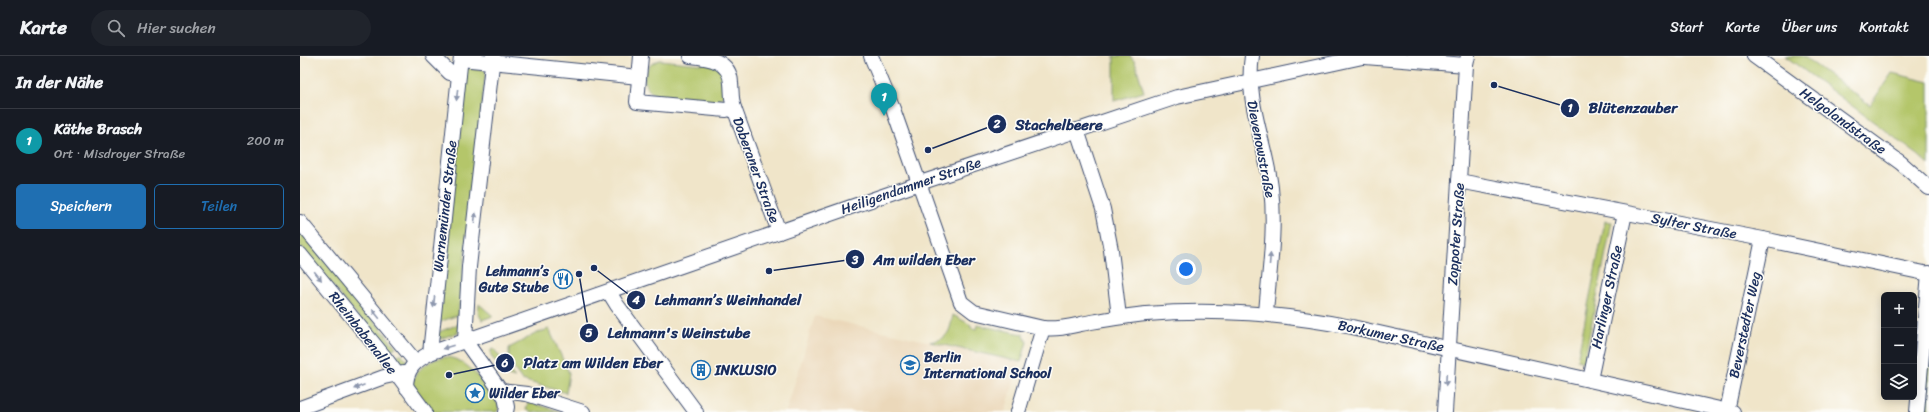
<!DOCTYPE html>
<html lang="de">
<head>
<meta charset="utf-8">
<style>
  body { margin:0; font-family:Sriracha,sans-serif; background:#20242c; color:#f1f3f6 }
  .controls { position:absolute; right:12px; bottom:12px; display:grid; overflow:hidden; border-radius:6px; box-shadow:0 2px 10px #0003 }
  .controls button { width:36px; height:36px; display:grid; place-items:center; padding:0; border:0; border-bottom:1px solid #363941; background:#171b24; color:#f1f3f6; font:20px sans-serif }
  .you { position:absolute; left:886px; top:213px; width:14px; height:14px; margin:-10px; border:3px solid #fff; border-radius:50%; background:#1a73e8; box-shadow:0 0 0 6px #1a73e833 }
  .badge { display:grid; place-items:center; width:26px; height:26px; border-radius:50%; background:#1f6fb2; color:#fff; font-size:13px; font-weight:700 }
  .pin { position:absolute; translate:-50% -33px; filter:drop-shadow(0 1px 2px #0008) }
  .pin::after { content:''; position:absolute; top:21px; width:14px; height:12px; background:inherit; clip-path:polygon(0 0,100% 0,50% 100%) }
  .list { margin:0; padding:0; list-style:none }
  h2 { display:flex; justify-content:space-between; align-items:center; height:52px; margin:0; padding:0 16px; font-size:17px }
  h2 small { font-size:13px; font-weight:400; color:#9ea1a6 }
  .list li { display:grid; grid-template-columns:26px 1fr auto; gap:12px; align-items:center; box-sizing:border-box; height:64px; padding:0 16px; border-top:1px solid #363941 }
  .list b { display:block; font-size:15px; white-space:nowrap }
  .list p { margin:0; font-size:13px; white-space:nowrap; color:#9ea1a6 }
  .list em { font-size:13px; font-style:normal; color:#9ea1a6 }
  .actions { display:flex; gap:8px; padding:12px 16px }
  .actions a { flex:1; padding:9px 0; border:1px solid #1f6fb2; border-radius:6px; text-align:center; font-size:14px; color:#1f6fb2 }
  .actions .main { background:#1f6fb2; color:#fff }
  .icon { flex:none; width:22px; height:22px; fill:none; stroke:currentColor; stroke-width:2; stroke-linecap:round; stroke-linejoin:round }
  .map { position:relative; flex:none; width:1629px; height:356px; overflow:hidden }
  header { display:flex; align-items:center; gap:24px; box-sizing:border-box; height:56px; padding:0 20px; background:#171b24; border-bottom:1px solid #363941 }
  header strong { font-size:19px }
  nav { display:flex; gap:22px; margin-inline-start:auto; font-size:14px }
  .search { width:280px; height:36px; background:#20242c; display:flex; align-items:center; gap:10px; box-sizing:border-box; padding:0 14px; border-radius:22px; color:#9ea1a6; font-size:15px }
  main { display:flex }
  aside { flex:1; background:#171b24 }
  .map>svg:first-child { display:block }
</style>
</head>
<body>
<header>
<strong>Karte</strong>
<div class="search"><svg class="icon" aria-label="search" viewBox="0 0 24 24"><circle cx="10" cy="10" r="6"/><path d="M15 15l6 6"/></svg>Hier suchen</div>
<nav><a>Start</a><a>Karte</a><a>Über uns</a><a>Kontakt</a></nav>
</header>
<main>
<aside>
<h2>In der Nähe<small></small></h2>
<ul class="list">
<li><span class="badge" style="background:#0f9aa8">1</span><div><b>Käthe Brasch</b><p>Ort · Misdroyer Straße</p></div><em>200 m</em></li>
</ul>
<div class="actions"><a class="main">Speichern</a><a>Teilen</a></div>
</aside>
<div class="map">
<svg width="1629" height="356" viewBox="0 0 1629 356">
  <rect width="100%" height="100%" fill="#fdfcf7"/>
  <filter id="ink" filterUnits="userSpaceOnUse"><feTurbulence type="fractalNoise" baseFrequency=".025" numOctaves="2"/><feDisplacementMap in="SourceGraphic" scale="8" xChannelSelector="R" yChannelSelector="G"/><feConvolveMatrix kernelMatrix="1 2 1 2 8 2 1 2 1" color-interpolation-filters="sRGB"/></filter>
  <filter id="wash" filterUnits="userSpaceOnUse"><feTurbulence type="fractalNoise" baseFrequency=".012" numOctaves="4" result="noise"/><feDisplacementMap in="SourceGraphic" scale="16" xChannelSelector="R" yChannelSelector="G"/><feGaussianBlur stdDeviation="0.9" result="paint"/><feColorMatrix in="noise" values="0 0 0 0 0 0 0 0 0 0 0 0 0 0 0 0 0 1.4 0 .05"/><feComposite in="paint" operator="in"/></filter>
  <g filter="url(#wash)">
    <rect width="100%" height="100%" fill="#f0e5c9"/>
    <path fill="#ebd8ba" d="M515 260 720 306 705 356H486Z"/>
    <g fill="#b4c66a" stroke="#687a64">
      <path d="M814 0H830L835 6 844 36 814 45Z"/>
      <path d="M1485 0H1503L1570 49 1592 17 1629 26V109L1618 99Z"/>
      <path d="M360 4 400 8 408 7 423 14C426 31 430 40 411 48 393 46 339 48 345 19 347 11 352 6 360 4Z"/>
      <path d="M166 12 186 14 158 259 137 267Z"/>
      <path d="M1305 165 1312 166 1284 306 1277 304Z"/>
      <path d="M0 174 96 291 87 296 0 190Z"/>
      <path d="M179 248 193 260 182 264 178 257Z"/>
      <path d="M653 259 671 269V272L676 273 677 269 723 278 727 286 721 306 630 286C649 282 649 277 653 259Z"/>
      <path d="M159 268V276L137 284 136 277Z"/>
      <path d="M1629 270V356H1623Z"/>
      <path d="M249 273 269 317 266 337 222 324 209 306V292L237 277Z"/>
      <path d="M194 293 215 322 205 319 191 300V294Z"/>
      <path d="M101 297 107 305 102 313 92 303Z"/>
      <path d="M146 301C171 304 183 328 197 346L199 351 197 356H132L112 327C117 312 130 303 146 301Z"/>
      <path d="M228 346 262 356H233L226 354Z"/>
    </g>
  </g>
  <g filter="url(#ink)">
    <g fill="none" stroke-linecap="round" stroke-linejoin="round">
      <g stroke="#3b4a6e" stroke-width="16">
        <g id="minor">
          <path d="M133 0 150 17 159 18"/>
          <path d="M341 0 337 46 426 54 434 52C431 43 432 36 431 27 430 4 408 2 390 0"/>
          <path d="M571 0 593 53 661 246 674 256 743 272 718 356"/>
          <path d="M952 0C945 45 966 88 971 132 976 174 969 216 966 257"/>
          <path d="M1454 0 1601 107 1629 132"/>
          <path d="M1065 1 1166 9"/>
          <path d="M161 3 339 21"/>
          <path d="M434 52 479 176"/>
          <path d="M777 74 803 153 811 194 819 261"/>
          <path d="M1159 125 1463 183 1629 218"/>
          <path d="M0 166 115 305"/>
          <path d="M0 198 83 299 125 356"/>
          <path d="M309 236 317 249 396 356"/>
          <path d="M743 272C760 274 775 269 791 266 809 263 827 260 846 258 917 252 982 258 1052 271L1433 356"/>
          <path d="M165 285 169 211 193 0"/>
          <path d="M165 285 205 341 207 351 206 356"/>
          <path d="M130 297 161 0"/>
          <path d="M1290 324 1325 157"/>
          <path d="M106 331C106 313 115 305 130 297L620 127 877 41 1067 0"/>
          <path d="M201 335 227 338 283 356"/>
          <path d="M0 352 84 321 103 317"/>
          <path d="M1427 355 1463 183"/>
          <path d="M1145 356 1166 9 1168 0"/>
          <path d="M1617 356 1629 217"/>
        </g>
      </g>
      <use href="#minor" stroke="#fff" stroke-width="14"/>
    </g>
    <defs><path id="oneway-solid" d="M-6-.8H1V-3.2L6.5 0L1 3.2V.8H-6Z"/></defs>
    <g fill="#8d97ae">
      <use href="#oneway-solid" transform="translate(157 39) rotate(96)"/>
      <use href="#oneway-solid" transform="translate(175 162) rotate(-83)"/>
      <use href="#oneway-solid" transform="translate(970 203) rotate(-85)"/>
      <use href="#oneway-solid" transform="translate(18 220) rotate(51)"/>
      <use href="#oneway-solid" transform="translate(134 246) rotate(96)"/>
      <use href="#oneway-solid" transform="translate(76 258) rotate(-129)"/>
      <use href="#oneway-solid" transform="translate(148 291) rotate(162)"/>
      <use href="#oneway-solid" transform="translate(1146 324) rotate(93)"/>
      <use href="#oneway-solid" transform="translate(59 331) rotate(159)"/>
    </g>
  </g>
  <defs>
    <g id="restaurant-ring" transform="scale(1)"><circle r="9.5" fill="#fdfcf7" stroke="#1f6fb2" stroke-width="1.5"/><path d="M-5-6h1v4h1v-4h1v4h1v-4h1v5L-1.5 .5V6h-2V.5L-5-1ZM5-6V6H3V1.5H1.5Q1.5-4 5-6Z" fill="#1f6fb2"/></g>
    <g id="school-ring" transform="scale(1)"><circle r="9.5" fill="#fdfcf7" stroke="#1f6fb2" stroke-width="1.5"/><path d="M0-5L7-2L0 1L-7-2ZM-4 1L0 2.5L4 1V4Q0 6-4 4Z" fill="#1f6fb2"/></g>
    <g id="building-ring" transform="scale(1)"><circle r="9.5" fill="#fdfcf7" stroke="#1f6fb2" stroke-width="1.5"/><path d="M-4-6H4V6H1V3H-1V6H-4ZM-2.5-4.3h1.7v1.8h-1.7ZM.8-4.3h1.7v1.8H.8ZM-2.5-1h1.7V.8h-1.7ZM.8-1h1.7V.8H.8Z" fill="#1f6fb2"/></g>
    <g id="sight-ring" transform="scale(1)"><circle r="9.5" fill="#fdfcf7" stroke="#1f6fb2" stroke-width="1.5"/><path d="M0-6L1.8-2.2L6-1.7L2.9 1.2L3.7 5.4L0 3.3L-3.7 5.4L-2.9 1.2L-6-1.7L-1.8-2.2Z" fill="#1f6fb2"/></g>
  </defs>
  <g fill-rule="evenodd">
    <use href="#restaurant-ring" x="263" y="223"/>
    <use href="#school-ring" x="610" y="309"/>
    <use href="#building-ring" x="401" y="314"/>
    <use href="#sight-ring" x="175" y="337"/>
  </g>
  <g text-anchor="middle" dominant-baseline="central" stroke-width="3" stroke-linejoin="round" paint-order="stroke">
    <g font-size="14" fill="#1b2f5e" stroke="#fdfcf7">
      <text transform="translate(1543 65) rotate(36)">Helgolandstraße</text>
      <text transform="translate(961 93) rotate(79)">Dievenowstraße</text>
      <text transform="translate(456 114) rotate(70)">Doberaner Straße</text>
      <text transform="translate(611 130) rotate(-19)">Heiligendammer Straße</text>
      <text transform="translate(145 150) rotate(-84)">Warnemünder Straße</text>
      <text transform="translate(1394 170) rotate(11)">Sylter Straße</text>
      <text transform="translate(1156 178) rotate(-86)">Zoppoter Straße</text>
      <text transform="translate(1307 241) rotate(-78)">Harlinger Straße</text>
      <text transform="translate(1445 269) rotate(-78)">Beverstedter Weg</text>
      <text transform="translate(63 277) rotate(52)">Rheinbabenallee</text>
      <text transform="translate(1091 280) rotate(12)">Borkumer Straße</text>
    </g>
    <g font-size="14" font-weight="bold" fill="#1b2f5e" stroke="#fdfcf7" text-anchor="start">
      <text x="249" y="215" text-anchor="end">Lehmann’s<tspan x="249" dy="16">Gute Stube</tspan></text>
      <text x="624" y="301">Berlin<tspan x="624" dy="16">International School</tspan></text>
      <text x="415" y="314">INKLUSIO</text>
      <text x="189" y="337">Wilder Eber</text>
    </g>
  </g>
  <path fill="none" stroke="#1b2f5e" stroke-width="1.5" d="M1194 29L1270 52M628 94L697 68M469 215L555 203M294 212L336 244M279 218L289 277M149 319L205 307"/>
  <g fill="#1b2f5e" stroke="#fdfcf7" stroke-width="1.5">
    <circle cx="1194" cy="29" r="4"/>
    <circle cx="628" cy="94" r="4"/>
    <circle cx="469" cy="215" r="4"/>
    <circle cx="294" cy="212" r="4"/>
    <circle cx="279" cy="218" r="4"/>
    <circle cx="149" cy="319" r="4"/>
    <circle cx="1270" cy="52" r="10"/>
    <circle cx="697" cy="68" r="10"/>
    <circle cx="555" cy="203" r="10"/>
    <circle cx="336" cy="244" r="10"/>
    <circle cx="289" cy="277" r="10"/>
    <circle cx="205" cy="307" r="10"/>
  </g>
  <g font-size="12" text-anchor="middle" font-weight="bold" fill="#fff">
    <text x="1270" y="56">1</text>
    <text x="697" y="72">2</text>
    <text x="555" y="208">3</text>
    <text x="336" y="248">4</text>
    <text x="289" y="281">5</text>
    <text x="205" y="311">6</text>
  </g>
  <g font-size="15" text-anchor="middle" font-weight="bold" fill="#1b2f5e" stroke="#fdfcf7" stroke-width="3" stroke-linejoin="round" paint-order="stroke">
    <text x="1333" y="57">Blütenzauber</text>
    <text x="759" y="74">Stachelbeere</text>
    <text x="624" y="209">Am wilden Eber</text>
    <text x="428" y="249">Lehmann’s Weinhandel</text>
    <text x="379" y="282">Lehmann's Weinstube</text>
    <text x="293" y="312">Platz am Wilden Eber</text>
  </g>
</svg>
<div class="controls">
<button>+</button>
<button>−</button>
<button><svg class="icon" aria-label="layers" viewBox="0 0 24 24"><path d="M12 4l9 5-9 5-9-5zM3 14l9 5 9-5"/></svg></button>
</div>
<div class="you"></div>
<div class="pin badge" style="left:584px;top:60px;background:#0f9aa8">1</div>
</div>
</main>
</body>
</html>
